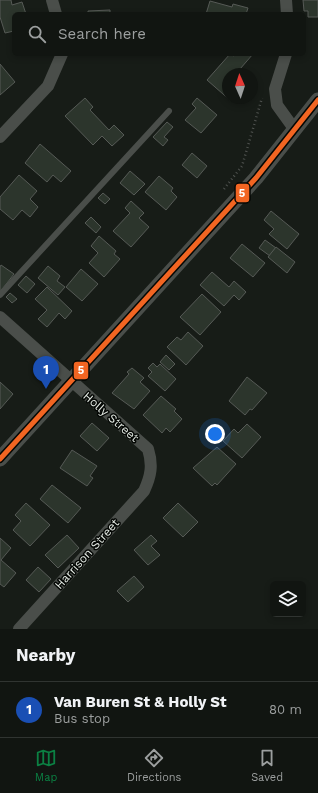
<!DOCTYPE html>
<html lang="en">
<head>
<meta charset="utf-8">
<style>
  body { margin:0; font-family:"Work Sans",sans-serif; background:#1a1e1a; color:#f1f3f6 }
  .controls { position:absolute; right:12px; bottom:12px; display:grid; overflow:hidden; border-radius:6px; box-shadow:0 2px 6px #0003 }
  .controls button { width:36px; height:36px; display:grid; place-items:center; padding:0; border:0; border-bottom:1px solid #303431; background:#111511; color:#f1f3f6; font:20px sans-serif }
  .compass { position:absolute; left:222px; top:68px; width:36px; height:36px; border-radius:50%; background:#111511; box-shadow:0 2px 6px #0003; rotate:357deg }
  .you { position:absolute; left:215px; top:434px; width:14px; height:14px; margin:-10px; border:3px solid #fff; border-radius:50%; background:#1a73e8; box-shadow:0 0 0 6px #1a73e833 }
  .badge { display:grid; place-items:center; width:26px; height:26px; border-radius:50%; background:#0b8043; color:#fff; font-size:13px; font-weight:700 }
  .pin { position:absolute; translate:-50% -33px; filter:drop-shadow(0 1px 2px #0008) }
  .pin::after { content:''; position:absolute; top:21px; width:14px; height:12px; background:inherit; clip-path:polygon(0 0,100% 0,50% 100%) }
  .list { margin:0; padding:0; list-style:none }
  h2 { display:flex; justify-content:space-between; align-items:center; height:52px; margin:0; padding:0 16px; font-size:17px }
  h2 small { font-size:13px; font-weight:400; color:#9c9f9f }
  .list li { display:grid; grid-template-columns:26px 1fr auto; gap:12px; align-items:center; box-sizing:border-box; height:56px; padding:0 16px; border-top:1px solid #303431 }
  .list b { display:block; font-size:15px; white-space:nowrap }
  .list p { margin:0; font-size:13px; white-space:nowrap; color:#9c9f9f }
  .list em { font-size:13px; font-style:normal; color:#9c9f9f }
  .icon { flex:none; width:22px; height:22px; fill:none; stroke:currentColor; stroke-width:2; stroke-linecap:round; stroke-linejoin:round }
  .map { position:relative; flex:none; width:318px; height:629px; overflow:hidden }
  .search { position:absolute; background:#111511; box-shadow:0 2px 6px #0003; left:12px; right:12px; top:12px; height:44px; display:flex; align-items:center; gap:10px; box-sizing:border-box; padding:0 14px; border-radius:6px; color:#9c9f9f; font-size:15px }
  .sheet { height:108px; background:#111511 }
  nav { display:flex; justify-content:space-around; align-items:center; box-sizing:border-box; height:56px; border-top:1px solid #303431; background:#111511; font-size:11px; color:#9c9f9f }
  nav a { display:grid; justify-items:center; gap:2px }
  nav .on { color:#0b8043 }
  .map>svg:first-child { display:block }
</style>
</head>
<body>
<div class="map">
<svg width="318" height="629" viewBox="0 0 318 629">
  <rect width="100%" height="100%" fill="#171c17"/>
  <g fill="#2c352c" stroke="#565a56">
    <path d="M0 0H11L12 5 22 2 26 14H14V31L5 33 0 17Z"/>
    <path d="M303 0H318V17H308V11H304Z"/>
    <path d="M210 1 232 7 233 4 248 8 246 14H206Z"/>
    <path d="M110 10V14H88V11Z"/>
    <path d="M230 54 234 56 236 54H253L240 69 246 74H228V98H233L231 101 207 80Z"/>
    <path d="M0 64 15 82 0 95Z"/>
    <path d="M85 98 93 107 90 110 109 130 114 125 124 135 112 146 102 136 93 145 65 116Z"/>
    <path d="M197 98 217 115 201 133 185 120 196 108 192 104Z"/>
    <path d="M167 122 173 127 164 137 168 140 163 146 153 137Z"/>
    <path d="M40 144 71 171 61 182 53 175 47 182 25 163Z"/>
    <path d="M192 153 207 166 197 178 182 165Z"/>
    <path d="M130 171 145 184 134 195 120 183Z"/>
    <path d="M19 175 37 191 30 199 38 207 30 217 22 210 13 220 0 209V197Z"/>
    <path d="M159 176 173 188 171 191 177 197 166 210 145 192Z"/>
    <path d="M103 193 110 199 105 204 98 198Z"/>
    <path d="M131 201 144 213 139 218 149 227 131 247 113 231 130 213 125 208Z"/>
    <path d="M271 211 299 234 287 249 269 234 274 229 264 220Z"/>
    <path d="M91 217 101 227 96 233 85 223Z"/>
    <path d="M99 236 116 251 114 254 120 259 104 277 89 263 98 253 91 246Z"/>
    <path d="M265 240 276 248 270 256 259 248Z"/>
    <path d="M242 244 265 263 253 277 230 258Z"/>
    <path d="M276 247 295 262 287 273 268 257Z"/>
    <path d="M1 265 14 274 0 292V267Z"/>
    <path d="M48 266 60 276 57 281 65 287 58 295 38 278Z"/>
    <path d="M81 269 98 284 82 301 66 287Z"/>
    <path d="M212 272 229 287 234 281 246 292 239 300 234 295 224 306 200 285Z"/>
    <path d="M26 276 35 284 27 293 18 285Z"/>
    <path d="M47 287 72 311 65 319 59 313 47 327 38 319 47 310 35 299Z"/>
    <path d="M10 293 17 299 12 303 6 297Z"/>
    <path d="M202 294 221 312 200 335 180 317Z"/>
    <path d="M188 332 203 346 186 365 167 347 177 337 181 340Z"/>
    <path d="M166 355 175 364 169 370 160 362Z"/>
    <path d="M153 363 157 367 160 364 176 379 165 391 148 376 152 372 148 368Z"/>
    <path d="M132 368 144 378 140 382 150 391 134 409 112 393 129 374 127 372Z"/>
    <path d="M247 377 267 393 252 410 250 409 245 415 229 401Z"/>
    <path d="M0 382 13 394 0 409Z"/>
    <path d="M161 396 176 409 174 411 182 419 170 432 166 428 162 433 143 415Z"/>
    <path d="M92 423 109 438 97 451 80 436Z"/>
    <path d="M247 424 261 437 242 458 223 441 234 429 238 433Z"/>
    <path d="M217 447 236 464 217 485 215 483 212 486 193 468Z"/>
    <path d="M72 450 97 466 90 476 93 478 87 486 60 468Z"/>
    <path d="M52 485 81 508 68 523 40 499Z"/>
    <path d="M26 503 50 525 30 546 13 530 21 521 15 515Z"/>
    <path d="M178 503 198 522 183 537 163 518Z"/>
    <path d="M67 535 79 548 58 568 45 555Z"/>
    <path d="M151 535 157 541 151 546 160 555 148 565 134 550Z"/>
    <path d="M0 538 11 548 1 560 16 573 4 587 0 584Z"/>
    <path d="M38 567 51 579 39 592 26 580Z"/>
    <path d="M134 576 144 587 128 602 117 591Z"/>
  </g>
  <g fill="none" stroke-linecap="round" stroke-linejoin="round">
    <path stroke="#505350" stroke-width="2.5" stroke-dasharray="1 3" stroke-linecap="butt" d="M224 189 242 166 262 98"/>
    <path stroke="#4a4e4a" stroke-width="6" d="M0 295 169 111"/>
    <g stroke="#4a4e4a" stroke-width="12">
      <path d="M52 0 56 14"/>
      <path d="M286 0 287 14"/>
      <path d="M286 54 275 89 277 105 295 130"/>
      <path d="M0 137 48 86 62 54"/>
      <path d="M0 317 148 449C153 465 151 476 144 491L19 629"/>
    </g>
    <path stroke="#4a4e4a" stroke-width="15" d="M0 459 256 178 318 100"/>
    <g stroke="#040704" stroke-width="8">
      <path id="bus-1" d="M0 459 256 178 318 100"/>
    </g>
    <use href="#bus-1" stroke="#f26522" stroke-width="5"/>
  </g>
  <g text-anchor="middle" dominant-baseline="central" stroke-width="3" stroke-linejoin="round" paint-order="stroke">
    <g font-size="12" fill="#e4eae4" stroke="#040704">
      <text transform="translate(111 417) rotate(41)">Holly Street</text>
      <text transform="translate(87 554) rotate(-48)">Harrison Street</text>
    </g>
  </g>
  <g stroke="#040704" stroke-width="1.5">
    <rect x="235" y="183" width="15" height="20" rx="4" fill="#f26522"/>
    <rect x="73" y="361" width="16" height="19" rx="4" fill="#f26522"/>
  </g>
  <g font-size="11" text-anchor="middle" font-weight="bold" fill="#fff">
    <text x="242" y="197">5</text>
    <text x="81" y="374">5</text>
  </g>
</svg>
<div class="controls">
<button><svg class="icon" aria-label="layers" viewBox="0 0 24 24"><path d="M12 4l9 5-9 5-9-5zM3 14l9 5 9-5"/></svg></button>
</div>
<svg class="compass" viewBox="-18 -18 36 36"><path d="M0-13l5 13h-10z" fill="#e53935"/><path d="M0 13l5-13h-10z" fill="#9c9f9f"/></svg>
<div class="you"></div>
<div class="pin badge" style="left:46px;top:389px;background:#1a4fb4">1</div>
<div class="search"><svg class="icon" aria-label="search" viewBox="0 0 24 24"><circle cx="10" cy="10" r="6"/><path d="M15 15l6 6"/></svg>Search here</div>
</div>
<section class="sheet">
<h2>Nearby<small></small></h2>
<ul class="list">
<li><span class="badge" style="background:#1a4fb4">1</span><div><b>Van Buren St &amp; Holly St</b><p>Bus stop</p></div><em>80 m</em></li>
</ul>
</section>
<nav>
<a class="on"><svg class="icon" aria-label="map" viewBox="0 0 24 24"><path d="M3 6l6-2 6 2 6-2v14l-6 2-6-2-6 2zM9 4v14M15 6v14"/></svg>Map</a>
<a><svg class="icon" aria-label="directions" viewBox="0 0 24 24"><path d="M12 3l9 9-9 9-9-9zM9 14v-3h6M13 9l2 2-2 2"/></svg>Directions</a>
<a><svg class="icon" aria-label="saved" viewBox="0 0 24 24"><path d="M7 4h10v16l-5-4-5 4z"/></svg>Saved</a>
</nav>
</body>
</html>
